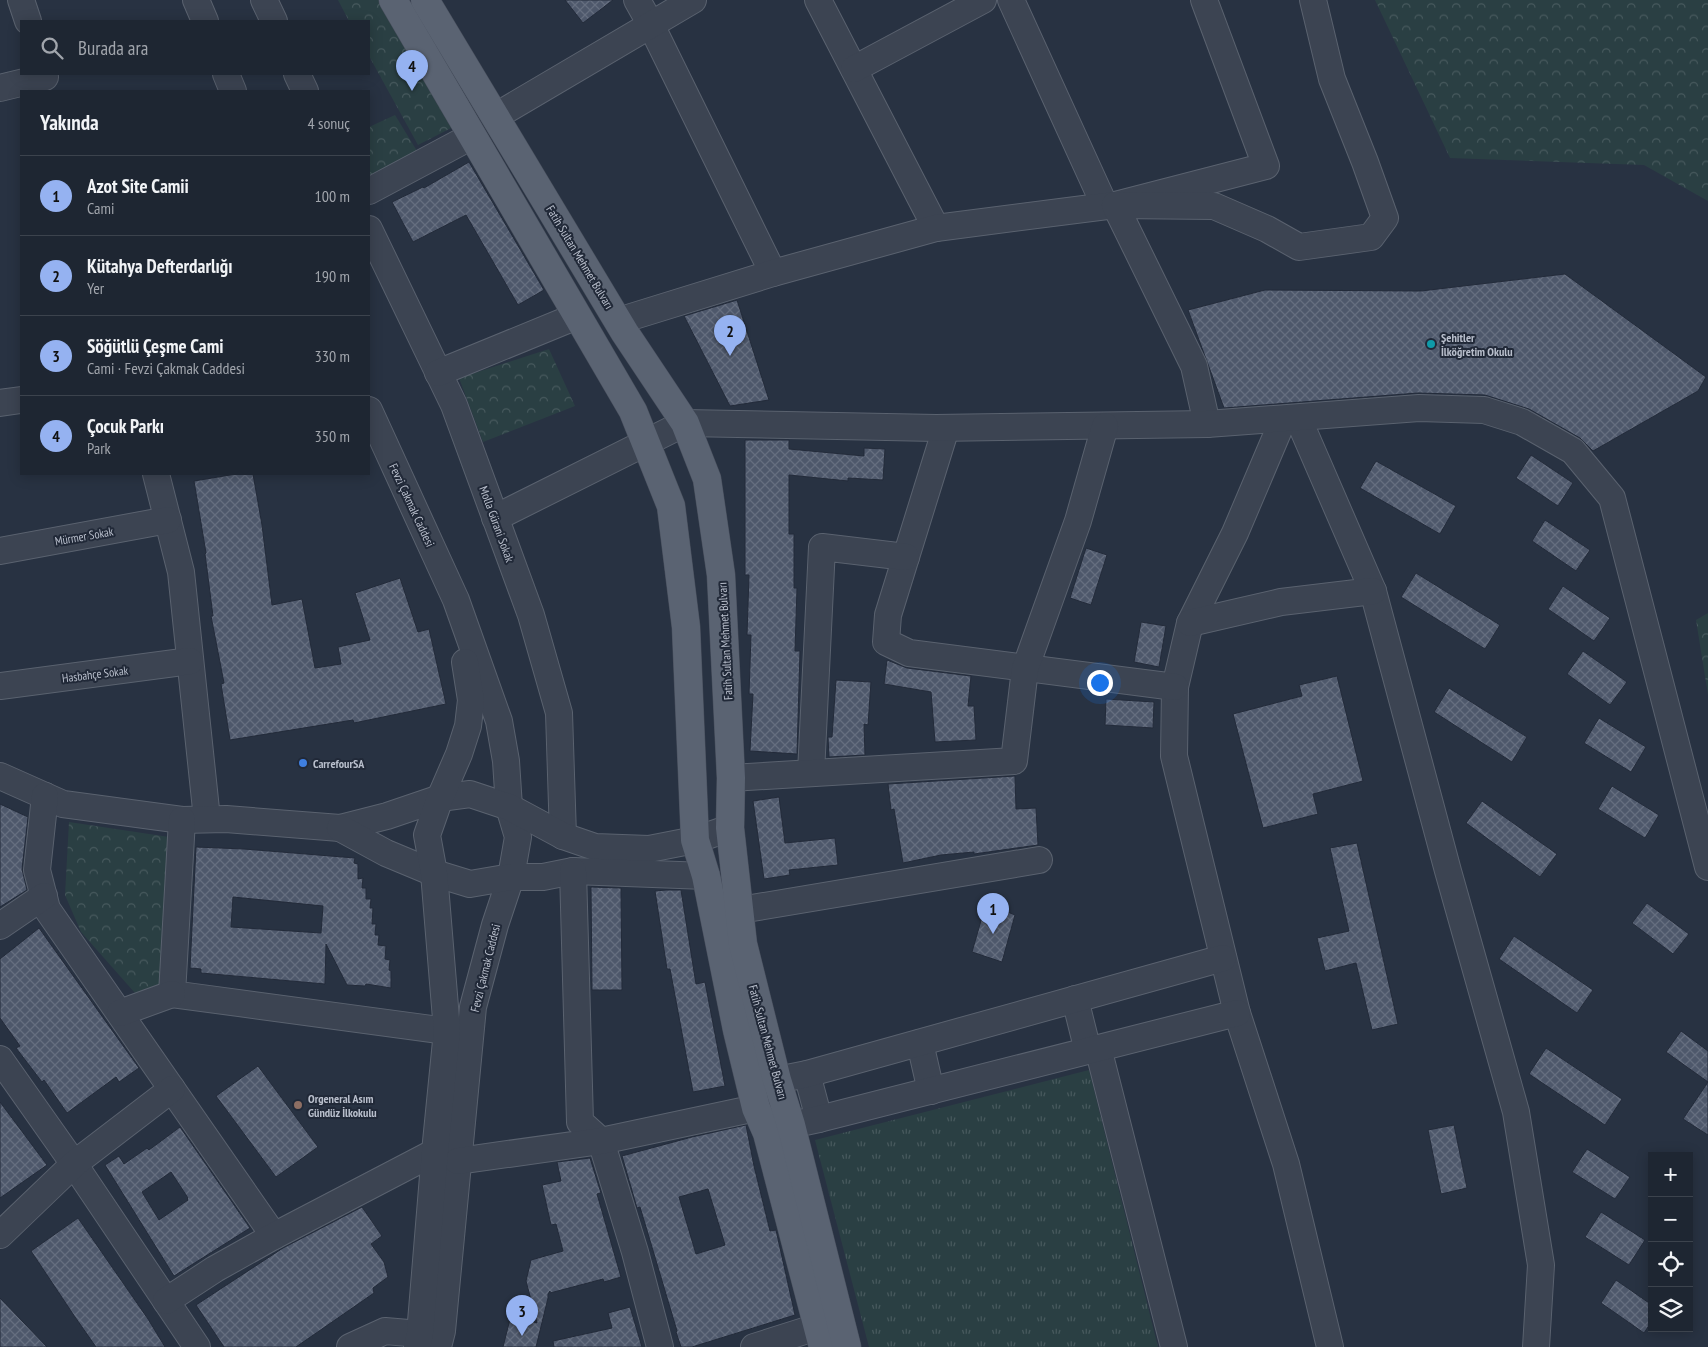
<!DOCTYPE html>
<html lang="tr">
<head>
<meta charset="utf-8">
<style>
  body { margin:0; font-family:"PT Sans Narrow",sans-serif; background:#262e3a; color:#f1f3f6 }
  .controls { position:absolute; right:15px; bottom:15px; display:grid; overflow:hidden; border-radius:0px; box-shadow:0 2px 12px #0003 }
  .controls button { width:45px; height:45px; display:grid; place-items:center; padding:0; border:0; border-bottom:1px solid #3c434d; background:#1e2632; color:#f1f3f6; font:25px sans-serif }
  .you { position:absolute; left:1099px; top:682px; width:18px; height:18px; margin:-12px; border:4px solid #fff; border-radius:50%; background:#1a73e8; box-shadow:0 0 0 8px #1a73e833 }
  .badge { display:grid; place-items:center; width:32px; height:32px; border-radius:50%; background:#95b2f1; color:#111; font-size:16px; font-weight:700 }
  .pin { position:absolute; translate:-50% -41px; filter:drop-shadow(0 1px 2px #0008) }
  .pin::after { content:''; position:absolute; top:26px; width:18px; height:15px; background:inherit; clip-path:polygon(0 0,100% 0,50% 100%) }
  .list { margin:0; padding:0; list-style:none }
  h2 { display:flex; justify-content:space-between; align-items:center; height:65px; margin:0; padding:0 20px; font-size:21px }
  h2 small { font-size:16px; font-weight:400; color:#a1a5ac }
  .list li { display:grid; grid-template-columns:32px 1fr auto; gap:15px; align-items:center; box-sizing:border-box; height:80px; padding:0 20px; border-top:1px solid #3c434d }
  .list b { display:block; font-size:19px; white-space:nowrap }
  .list p { margin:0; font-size:16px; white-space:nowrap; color:#a1a5ac }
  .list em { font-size:16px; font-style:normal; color:#a1a5ac }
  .icon { flex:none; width:28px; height:28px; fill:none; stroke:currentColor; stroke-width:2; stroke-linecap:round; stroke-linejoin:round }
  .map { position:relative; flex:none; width:1708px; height:1347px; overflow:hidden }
  .search { position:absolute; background:#1e2632; box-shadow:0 2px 12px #0003; left:20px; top:20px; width:350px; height:55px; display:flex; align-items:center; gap:12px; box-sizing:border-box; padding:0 18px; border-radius:0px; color:#a1a5ac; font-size:19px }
  .panel { position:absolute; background:#1e2632; box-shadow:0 2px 12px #0003; left:20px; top:90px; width:350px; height:385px; border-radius:0px }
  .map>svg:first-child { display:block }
</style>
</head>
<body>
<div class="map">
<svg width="1708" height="1347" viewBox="0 0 1708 1347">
  <defs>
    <pattern id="grass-tufts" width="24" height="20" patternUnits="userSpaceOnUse" patternTransform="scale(1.25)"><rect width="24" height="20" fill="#2a3f43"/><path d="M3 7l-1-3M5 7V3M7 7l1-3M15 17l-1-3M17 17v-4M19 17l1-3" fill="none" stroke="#47595d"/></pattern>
    <pattern id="forest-crowns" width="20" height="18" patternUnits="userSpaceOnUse" patternTransform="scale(1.25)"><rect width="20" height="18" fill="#2a3f43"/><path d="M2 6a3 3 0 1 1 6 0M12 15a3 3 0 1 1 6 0" fill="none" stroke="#47595d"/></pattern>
    <pattern id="building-cross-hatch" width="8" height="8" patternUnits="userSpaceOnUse" patternTransform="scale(1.25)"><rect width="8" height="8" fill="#4e586b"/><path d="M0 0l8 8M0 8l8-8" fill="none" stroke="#656e7f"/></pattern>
  </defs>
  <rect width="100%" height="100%" fill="#283242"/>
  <path fill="url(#grass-tufts)" d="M1089 1070 1158 1347H869L815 1140Z"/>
  <g fill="url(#forest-crowns)">
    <path d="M338 0H384L457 125 418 145 369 56V21H349Z"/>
    <path d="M1375 0H1708V201L1644 165 1450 158Z"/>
    <path d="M395 115 417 151 370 177 369 127Z"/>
    <path d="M549 349 575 406 483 442 459 378Z"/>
    <path d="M1708 613V695L1696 620Z"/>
    <path d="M69 822 176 838 165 982 135 993 81 932 65 895Z"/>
  </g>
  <g fill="url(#building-cross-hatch)" stroke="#232b3a" fill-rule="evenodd">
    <path d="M565 0H613L583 23Z"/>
    <path d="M469 162 544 290 518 305 466 215 413 242 392 202 423 187 424 188Z"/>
    <path d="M1565 274 1706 377 1698 391 1593 451 1580 438 1529 409 1485 395 1418 393 1224 408 1188 310 1265 290 1421 291Z"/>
    <path d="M737 300 769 400 730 406 684 316Z"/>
    <path d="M745 440H789V449L864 456V448L885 449 883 480 848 478V481L789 475V534H794V588H797L795 651H800L797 754 750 751 753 694H749L751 635H747L749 575H745Z"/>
    <path d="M1531 455 1573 483 1558 506 1516 478Z"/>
    <path d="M1376 461 1456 506 1440 534 1360 488Z"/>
    <path d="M236 474H253L262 525 272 605 302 599 315 668 341 664 338 647 370 640 355 593 400 578 418 632 429 629 446 704 354 723 353 720 230 740 221 684 224 683 211 616H213L205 554 206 553 194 481Z"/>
    <path d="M1545 520 1590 550 1576 571 1532 541Z"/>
    <path d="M1086 548 1107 555 1091 605 1070 598Z"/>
    <path d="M1416 573 1500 625 1485 649 1401 597Z"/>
    <path d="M1563 586 1610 618 1594 641 1548 609Z"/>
    <path d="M1141 622 1166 626 1159 667 1134 662Z"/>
    <path d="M1583 651 1627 682 1610 705 1567 674Z"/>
    <path d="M887 660 907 668 971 676 968 706H974L976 740 935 742 931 692 884 684Z"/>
    <path d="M1337 676 1363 781 1313 794 1318 814 1263 828 1233 714 1302 696 1299 685Z"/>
    <path d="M836 680 871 682 868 725 864 724 865 755 829 757 828 737H832Z"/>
    <path d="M1449 688 1527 737 1512 762 1434 712Z"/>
    <path d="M1106 699 1154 702 1153 728 1105 725Z"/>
    <path d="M1599 718 1646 747 1631 772 1584 743Z"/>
    <path d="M1015 776 1016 809 1036 808 1038 845 974 854V852L941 855 903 863 894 809 891 810 888 784Z"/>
    <path d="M1612 786 1659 815 1645 838 1598 809Z"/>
    <path d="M779 797 785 843 835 838 838 865 789 870 790 875 764 879 753 801Z"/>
    <path d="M1482 801 1557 854 1540 877 1466 823Z"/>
    <path d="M0 804 28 817 22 869 27 890 0 907Z"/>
    <path d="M1357 843 1398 1024 1372 1030 1356 963 1325 971 1317 938 1349 931 1330 848Z"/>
    <path d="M196 847 244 849 355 858 354 863 358 864V879L363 878 362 888H366V899H371L370 908H373L372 924H376L375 935H379L378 945 386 946 385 959 390 960 389 970 391 971V988L366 984 365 986 347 985 326 944 325 984 201 973V969L190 968ZM233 897 323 906 321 933 231 927Z"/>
    <path d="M591 887 621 888 622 990H592Z"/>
    <path d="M666 890H681L696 984 705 982 725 1086 693 1092 670 969H667L655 891Z"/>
    <path d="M986 903 1015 915 1002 962 972 952Z"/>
    <path d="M1647 903 1689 934 1673 954 1632 923Z"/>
    <path d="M39 928 139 1068 119 1082 116 1077 67 1113 44 1080 42 1082 16 1048 20 1046 0 1018V959Z"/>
    <path d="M1514 936 1593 990 1577 1013 1499 959Z"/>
    <path d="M1681 1031 1708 1051V1135L1683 1119 1708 1082 1666 1052Z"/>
    <path d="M1546 1048 1622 1099 1605 1125 1529 1074Z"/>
    <path d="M258 1066 318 1147 276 1177 216 1096Z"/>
    <path d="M0 1102 47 1165 0 1198Z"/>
    <path d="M746 1125 754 1166 770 1231 776 1230 795 1315 692 1347H681L676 1332 677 1331 640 1207 637 1208 622 1156 692 1137ZM708 1189 725 1245 696 1254 679 1197Z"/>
    <path d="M1454 1125 1467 1188 1441 1194 1428 1130Z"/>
    <path d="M180 1127 250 1228 174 1276 105 1165 119 1156 124 1164 147 1148 149 1150ZM171 1172 188 1198 187 1199 188 1200 159 1220 142 1192Z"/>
    <path d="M1587 1149 1630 1177 1615 1199 1572 1172Z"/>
    <path d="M590 1158 601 1193 597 1194 621 1277 604 1282 603 1279 550 1293V1291L548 1294V1298L536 1347H503L511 1315 537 1323 526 1281 531 1260 563 1251 556 1224 551 1225 542 1185 561 1181 557 1162Z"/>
    <path d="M362 1207 382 1236 371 1244 384 1262 388 1277 373 1288 374 1293 296 1347H224L196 1305 283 1248Z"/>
    <path d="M1601 1212 1645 1240 1629 1265 1585 1237Z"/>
    <path d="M78 1218 148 1319 165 1347H96L75 1317 31 1251Z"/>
    <path d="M1616 1280 1652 1305V1321L1644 1333 1601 1303Z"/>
    <path d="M0 1298 47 1347H0Z"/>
    <path d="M630 1307 642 1347H554L553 1341 612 1328 608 1313Z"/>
  </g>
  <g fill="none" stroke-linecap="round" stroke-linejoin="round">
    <g stroke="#5a626f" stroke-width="28">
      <g id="minor">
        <path d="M21 0 28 21"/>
        <path d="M196 0 205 21"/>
        <path d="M264 0 274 21"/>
        <path d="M637 0 651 25 773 273"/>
        <path d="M818 0 936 228"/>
        <path d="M1011 0 1105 206"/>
        <path d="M854 69 983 0"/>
        <path d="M226 74 233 91"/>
        <path d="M297 74 305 91"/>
        <path d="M0 88 45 77"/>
        <path d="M496 116 693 0"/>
        <path d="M369 191 472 136"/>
        <path d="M369 229 454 405 531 615 559 713 563 836"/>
        <path d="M618 321 773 273 936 228 1115 205 1266 166 1204 0"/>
        <path d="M438 373 577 316"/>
        <path d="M0 403 21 400"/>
        <path d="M369 410 456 600 499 721 506 761 509 807 518 837 511 877 495 925 473 1007 442 1331 438 1347"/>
        <path d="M1298 418 1373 591 1448 871 1516 1112 1541 1265 1536 1347"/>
        <path d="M1283 420 1235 533 1190 623 1175 687 1174 756 1237 1013 1286 1164 1330 1347"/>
        <path d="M1207 424 1194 366 1115 205 1214 206 1267 229 1299 247 1371 237 1385 218 1365 162 1332 79 1313 0"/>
        <path d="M946 428 888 615 886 642 909 653 1175 687"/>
        <path d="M156 474 181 572 207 819"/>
        <path d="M495 518 685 423 936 428 1207 424 1419 408 1484 410 1522 422 1573 451 1612 498 1708 867"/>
        <path d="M0 551 168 520"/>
        <path d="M1190 623 1281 602 1373 591"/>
        <path d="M0 686 190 661"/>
        <path d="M811 773 822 547 906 557"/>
        <path d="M0 776 63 804 182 820 226 819 340 828 387 816 440 798 470 794 509 807 563 836 595 847 649 849 695 840 730 828"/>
        <path d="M731 778 1014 761 1025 669 1078 521 1105 426"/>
        <path d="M45 796 37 870 47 909 274 1236"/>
        <path d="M182 820 172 994 447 1031"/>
        <path d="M340 828 386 853 434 873 470 884 511 877H543L573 871 706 876"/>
        <path d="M573 871 580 1122 601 1141 635 1252 660 1347"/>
        <path d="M740 910 1039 860"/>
        <path d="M0 926 44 896"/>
        <path d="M1075 999 1088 1051"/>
        <path d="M120 1013 172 994"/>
        <path d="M920 1043 931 1091"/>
        <path d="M1098 1048 1174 1347"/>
        <path d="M0 1059 74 1164 197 1347"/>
        <path d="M807 1074 819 1119"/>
        <path d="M777 1080 807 1074 1223 958"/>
        <path d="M791 1125 819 1119 1237 1013"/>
        <path d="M458 1161 601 1141 756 1108"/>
        <path d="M0 1235 74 1164 172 1089"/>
        <path d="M166 1301 215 1269 274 1236 435 1152"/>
        <path d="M350 1347 385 1331 420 1334"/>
        <path d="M417 1347 420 1334 435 1152 447 1031 434 873 427 835 440 798 459 754 468 726 471 700 465 662"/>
        <path d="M754 1347 817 1327"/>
      </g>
    </g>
    <g stroke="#464d5b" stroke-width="29">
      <g id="major">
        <path d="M393 0 633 411 671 506 686 627 695 840 706 876 737 1030 756 1108 767 1133 823 1347"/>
        <path d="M425 0 625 333 685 423 707 479 721 575 731 778 730 828 743 944 777 1080 791 1125 847 1347"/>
      </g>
    </g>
    <use href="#minor" stroke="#3c4452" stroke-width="26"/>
    <use href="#major" stroke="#5a6372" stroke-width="28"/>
  </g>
  <circle fill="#0f9aa8" stroke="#212938" stroke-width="2" cx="1431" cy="344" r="5"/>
  <circle fill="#3f7fe0" stroke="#212938" stroke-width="2" cx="303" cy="763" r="5"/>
  <circle fill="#8d6e63" stroke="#212938" stroke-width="2" cx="298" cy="1105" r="5"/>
  <g text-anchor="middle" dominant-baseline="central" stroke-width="4" stroke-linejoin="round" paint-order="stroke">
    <g font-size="12" fill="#b9bfcc" stroke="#212938">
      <text transform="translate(580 257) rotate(59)">Fatih Sultan Mehmet Bulvarı</text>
      <text transform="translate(412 505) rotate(65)">Fevzi Çakmak Caddesi</text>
      <text transform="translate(497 524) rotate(70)">Molla Gürani Sokak</text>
      <text transform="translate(84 536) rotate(-10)">Mürmer Sokak</text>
      <text transform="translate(725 641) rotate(-93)">Fatih Sultan Mehmet Bulvarı</text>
      <text transform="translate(95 674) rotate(-7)">Hasbahçe Sokak</text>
      <text transform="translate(485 968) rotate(-76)">Fevzi Çakmak Caddesi</text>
      <text transform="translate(768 1042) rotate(75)">Fatih Sultan Mehmet Bulvarı</text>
    </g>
    <g font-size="12" font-weight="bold" fill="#b9bfcc" stroke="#212938" text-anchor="start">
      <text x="1441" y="337">Şehitler<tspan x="1441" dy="14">İlköğretim Okulu</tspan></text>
      <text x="313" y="763">CarrefourSA</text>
      <text x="308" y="1098">Orgeneral Asım<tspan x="308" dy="14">Gündüz İlkokulu</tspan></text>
    </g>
  </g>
</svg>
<div class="controls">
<button>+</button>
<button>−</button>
<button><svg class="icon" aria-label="locate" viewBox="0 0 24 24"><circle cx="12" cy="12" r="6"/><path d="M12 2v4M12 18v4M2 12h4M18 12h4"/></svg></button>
<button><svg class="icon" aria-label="layers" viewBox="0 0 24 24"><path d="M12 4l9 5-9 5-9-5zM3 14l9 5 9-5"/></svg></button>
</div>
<div class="you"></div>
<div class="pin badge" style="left:993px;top:934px">1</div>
<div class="pin badge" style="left:730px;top:356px">2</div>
<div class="pin badge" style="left:522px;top:1336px">3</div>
<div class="pin badge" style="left:412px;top:91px">4</div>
<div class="search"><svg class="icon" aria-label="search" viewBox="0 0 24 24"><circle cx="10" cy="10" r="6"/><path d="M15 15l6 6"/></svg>Burada ara</div>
<section class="panel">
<h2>Yakında<small>4 sonuç</small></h2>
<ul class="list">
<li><span class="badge">1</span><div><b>Azot Site Camii</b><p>Cami</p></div><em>100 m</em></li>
<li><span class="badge">2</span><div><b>Kütahya Defterdarlığı</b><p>Yer</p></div><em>190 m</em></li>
<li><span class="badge">3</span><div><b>Söğütlü Çeşme Cami</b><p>Cami · Fevzi Çakmak Caddesi</p></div><em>330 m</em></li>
<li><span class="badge">4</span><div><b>Çocuk Parkı</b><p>Park</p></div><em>350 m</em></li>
</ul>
</section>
</div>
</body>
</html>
